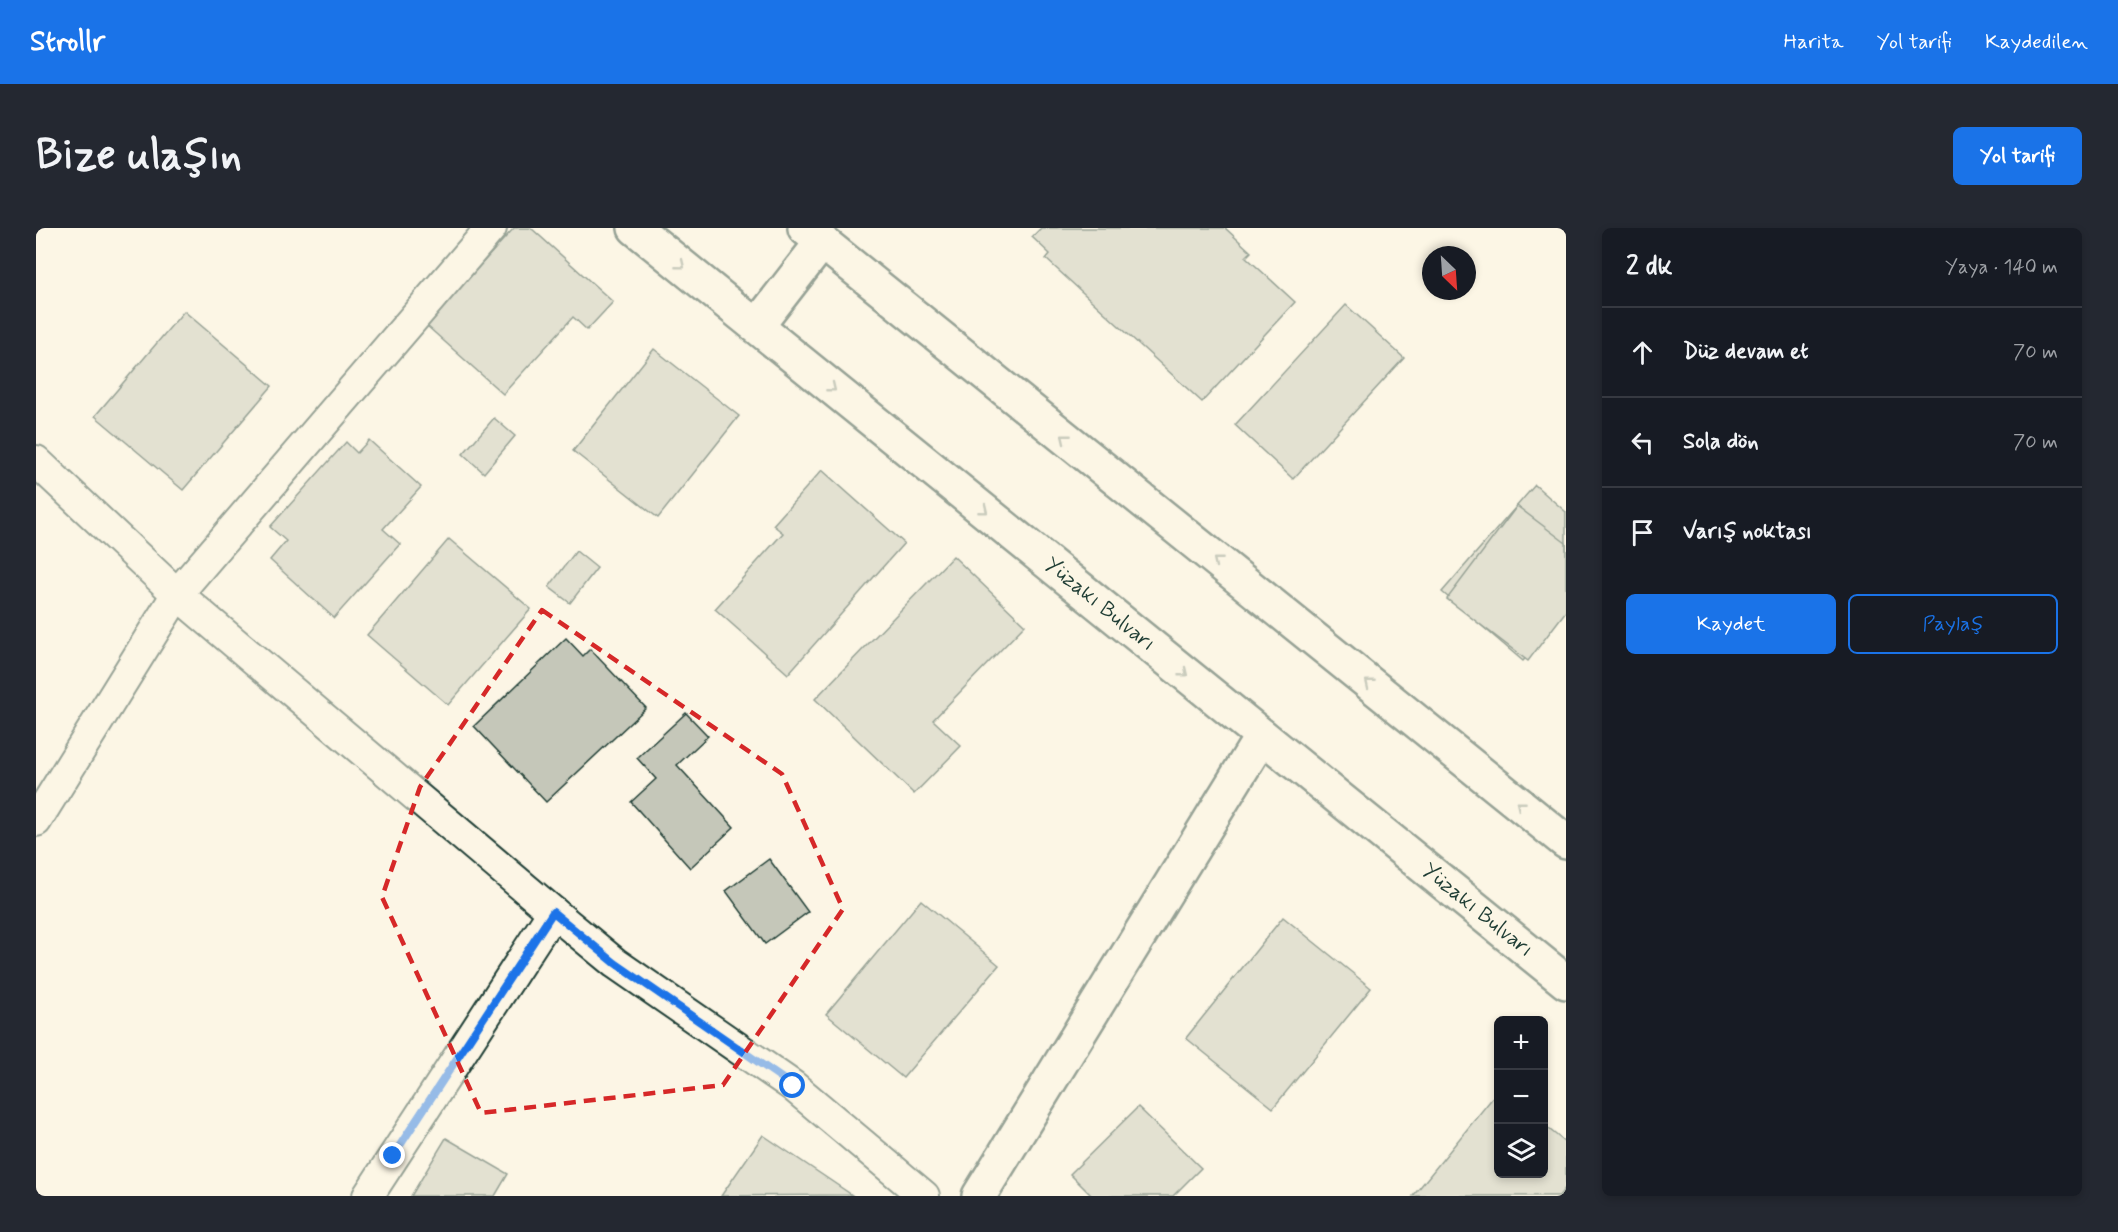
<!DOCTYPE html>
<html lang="tr">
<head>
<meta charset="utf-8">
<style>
  body { margin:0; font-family:Mynerve,sans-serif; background:#242831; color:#f1f3f6 }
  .controls { position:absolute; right:18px; bottom:18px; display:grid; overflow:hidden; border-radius:9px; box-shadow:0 3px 9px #0003 }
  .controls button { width:54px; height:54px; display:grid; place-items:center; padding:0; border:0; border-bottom:2px solid #363941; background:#171b24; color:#f1f3f6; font:30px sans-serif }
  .compass { position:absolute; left:1386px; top:18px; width:54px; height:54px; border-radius:50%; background:#171b24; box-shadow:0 3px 9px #0003; rotate:155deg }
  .stop { position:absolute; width:18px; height:18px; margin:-14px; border:4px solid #1a73e8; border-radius:50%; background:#fff }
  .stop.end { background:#1a73e8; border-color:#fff; box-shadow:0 2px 6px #0008 }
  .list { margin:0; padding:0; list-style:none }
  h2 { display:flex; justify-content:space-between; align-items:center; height:78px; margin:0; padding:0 24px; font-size:26px }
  h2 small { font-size:20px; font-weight:400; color:#9ea1a6 }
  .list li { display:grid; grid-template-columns:39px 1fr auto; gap:18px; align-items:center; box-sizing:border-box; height:90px; padding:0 24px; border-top:2px solid #363941 }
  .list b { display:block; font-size:22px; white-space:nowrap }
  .list em { font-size:20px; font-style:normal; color:#9ea1a6 }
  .actions { display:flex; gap:12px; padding:18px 24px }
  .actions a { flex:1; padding:14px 0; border:2px solid #1a73e8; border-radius:9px; text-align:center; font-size:21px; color:#1a73e8 }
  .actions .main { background:#1a73e8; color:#fff }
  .icon { flex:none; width:33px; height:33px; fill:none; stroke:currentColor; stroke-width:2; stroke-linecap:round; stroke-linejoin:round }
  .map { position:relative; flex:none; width:1530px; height:968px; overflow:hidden; border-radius:9px }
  header { display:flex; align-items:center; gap:36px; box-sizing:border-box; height:84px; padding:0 30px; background:#1a73e8; color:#fff }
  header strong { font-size:28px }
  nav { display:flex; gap:33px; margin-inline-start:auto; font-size:21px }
  .intro { display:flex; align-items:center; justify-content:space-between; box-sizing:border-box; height:144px; padding:0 36px }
  h1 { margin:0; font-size:42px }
  .button { padding:15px 27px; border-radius:9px; background:#1a73e8; color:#fff; font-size:21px; font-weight:700 }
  main { display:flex; gap:36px; padding:0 36px }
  aside { flex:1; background:#171b24; border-radius:9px; box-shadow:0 3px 9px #0003 }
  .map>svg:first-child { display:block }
</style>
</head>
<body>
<header>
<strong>Strollr</strong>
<nav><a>Harita</a><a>Yol tarifi</a><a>Kaydedilen</a></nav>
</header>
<div class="intro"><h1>Bize ulaşın</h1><a class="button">Yol tarifi</a></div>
<main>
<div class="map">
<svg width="1530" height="968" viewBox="0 0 1530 968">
  <rect width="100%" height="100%" fill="#fcf5e5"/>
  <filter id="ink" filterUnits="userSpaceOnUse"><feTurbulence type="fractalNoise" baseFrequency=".0167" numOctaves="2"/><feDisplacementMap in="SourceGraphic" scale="12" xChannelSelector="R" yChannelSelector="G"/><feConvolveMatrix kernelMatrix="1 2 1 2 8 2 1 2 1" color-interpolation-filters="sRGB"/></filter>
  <g filter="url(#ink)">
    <g fill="#c5c7b9" stroke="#1f3d34" stroke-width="1.5">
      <path d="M478 0H495L577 74 551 102 537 89 467 166 390 97Z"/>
      <path d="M1005 0H1189L1215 24 1210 29 1259 74 1166 174 1010 31 1014 26 996 9Z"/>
      <path d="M1310 77 1368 130 1257 251 1199 197Z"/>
      <path d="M148 83 236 158 147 262 59 188Z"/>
      <path d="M618 121 703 188 622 290 537 223Z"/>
      <path d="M458 190 479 208 448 245 427 226Z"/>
      <path d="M333 212 385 259 347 301 364 316 298 390 234 332 250 313 234 299 310 214 321 225Z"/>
      <path d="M786 242 868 315 752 446 679 381 747 305 737 297Z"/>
      <path d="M1499 257 1530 284V382L1487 433 1406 364Z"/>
      <path d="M1481 278 1530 315V383L1492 433 1411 371Z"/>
      <path d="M413 311 495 381 412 477 331 407Z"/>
      <path d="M540 323 561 340 534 375 513 359Z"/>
      <path d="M917 328 989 397 897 492 925 518 878 566 779 471Z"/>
      <path d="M530 410 547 428 554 421 610 480 510 574 438 498Z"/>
      <path d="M650 485 672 508 641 537 698 599 654 640 595 574 620 551 601 530Z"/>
      <path d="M733 631 772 684 729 716 690 663Z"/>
      <path d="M885 672 963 737 867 850 790 786Z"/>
      <path d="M1247 689 1335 760 1237 880 1150 810Z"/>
      <path d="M1462 863V946H1508V897L1530 915V959L1523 968H1377Z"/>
      <path d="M1102 879 1165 940 1137 968H1056L1034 946Z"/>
      <path d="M727 907 816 967 685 968Z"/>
      <path d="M410 910 472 946 459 968H375Z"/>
    </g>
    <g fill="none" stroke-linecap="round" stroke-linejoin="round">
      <g stroke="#1f3d34" stroke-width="34">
        <g id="street">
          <path d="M0 233 141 366 517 684 579 735 757 858 888 968"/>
          <path d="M0 593 141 366 455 0"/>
          <path d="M332 968 517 684"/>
        </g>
      </g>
      <g stroke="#1f3d34" stroke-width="38">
        <g id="secondary">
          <path id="s1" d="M599 0 1530 754"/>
          <path d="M769 0 1530 614"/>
          <path d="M721 98 786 14"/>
          <path d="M943 968 1226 508"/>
        </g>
      </g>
      <use href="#street" stroke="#fcf5e5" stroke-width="30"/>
      <use href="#secondary" stroke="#fcf5e5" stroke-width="33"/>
    </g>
    <defs><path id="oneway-chevron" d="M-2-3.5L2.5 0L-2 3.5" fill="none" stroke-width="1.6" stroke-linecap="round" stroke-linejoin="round" transform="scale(1.5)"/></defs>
    <g stroke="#8e998c">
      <use href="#oneway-chevron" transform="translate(645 37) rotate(39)"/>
      <use href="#oneway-chevron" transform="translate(796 160) rotate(39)"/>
      <use href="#oneway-chevron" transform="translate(1029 210) rotate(-141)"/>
      <use href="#oneway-chevron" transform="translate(948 282) rotate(39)"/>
      <use href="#oneway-chevron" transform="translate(1181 333) rotate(-141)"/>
      <use href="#oneway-chevron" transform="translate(1148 445) rotate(39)"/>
      <use href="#oneway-chevron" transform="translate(1333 455) rotate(-141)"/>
      <use href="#oneway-chevron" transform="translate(1484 577) rotate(-141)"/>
    </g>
  </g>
  <g fill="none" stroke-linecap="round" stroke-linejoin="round" filter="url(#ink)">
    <path stroke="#1a73e8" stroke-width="8" d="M357 928 517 684 579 735 757 858"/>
  </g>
  <path d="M0 0H1530V968H0ZM506 382 746 546 807 681 687 857 445 885 346 669 384 559Z" fill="#fcf5e5" fill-opacity=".55" fill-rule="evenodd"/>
  <path fill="none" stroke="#d62828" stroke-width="4.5" stroke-dasharray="12 8" stroke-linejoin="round" d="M506 382 746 546 807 681 687 857 445 885 346 669 384 559Z"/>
  <g text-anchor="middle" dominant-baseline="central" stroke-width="4.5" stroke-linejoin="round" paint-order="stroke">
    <g font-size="22" fill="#1f3d34" stroke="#fcf5e5">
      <text stroke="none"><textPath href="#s1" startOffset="598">Yüzakı Bulvarı</textPath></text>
      <text stroke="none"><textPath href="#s1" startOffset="1084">Yüzakı Bulvarı</textPath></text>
    </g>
  </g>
</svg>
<div class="controls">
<button>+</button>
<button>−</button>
<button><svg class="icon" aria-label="layers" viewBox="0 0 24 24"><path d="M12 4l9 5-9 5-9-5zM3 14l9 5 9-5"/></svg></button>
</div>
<svg class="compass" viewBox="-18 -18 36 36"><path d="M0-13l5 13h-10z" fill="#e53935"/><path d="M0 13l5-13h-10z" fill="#9ea1a6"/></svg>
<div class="stop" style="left:757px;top:858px"></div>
<div class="stop end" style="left:357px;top:928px"></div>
</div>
<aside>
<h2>2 dk<small>Yaya · 140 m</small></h2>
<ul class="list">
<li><svg class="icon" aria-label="ahead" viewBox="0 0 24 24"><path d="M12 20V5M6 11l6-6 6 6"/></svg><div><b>Düz devam et</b></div><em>70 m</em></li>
<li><svg class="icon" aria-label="left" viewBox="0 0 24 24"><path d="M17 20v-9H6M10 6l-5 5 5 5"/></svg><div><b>Sola dön</b></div><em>70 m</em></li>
<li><svg class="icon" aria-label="arrive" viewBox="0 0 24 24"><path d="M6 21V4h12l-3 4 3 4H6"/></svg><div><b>Varış noktası</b></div></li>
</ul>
<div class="actions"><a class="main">Kaydet</a><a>Paylaş</a></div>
</aside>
</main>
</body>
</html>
